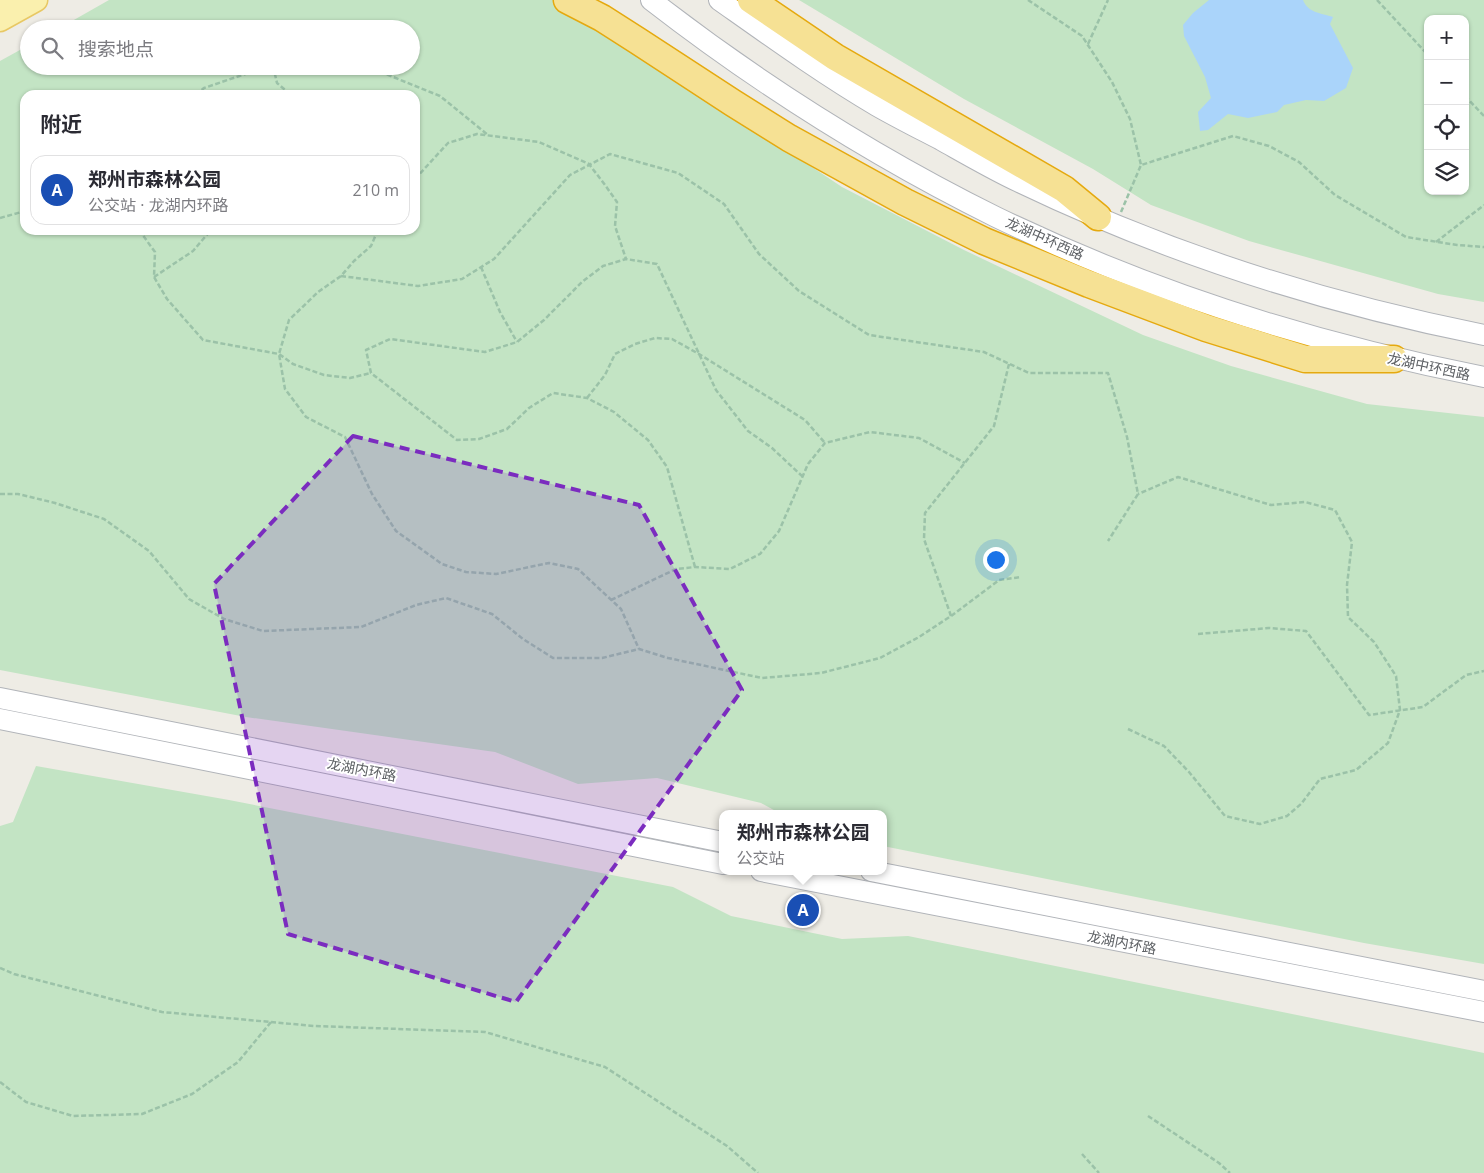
<!DOCTYPE html>
<html lang="zh">
<head>
<meta charset="utf-8">
<style>
  body { margin:0; font-family:"Open Sans","Noto Sans SC",sans-serif; background:#f7f7f7; color:#2b2b33 }
  .controls { position:absolute; right:15px; top:15px; display:grid; overflow:hidden; border-radius:10px; box-shadow:0 1px 4px #0004 }
  .controls button { width:45px; height:45px; display:grid; place-items:center; padding:0; border:0; border-bottom:1px solid #e1e1e2; background:#fff; color:#2b2b33; font:25px sans-serif }
  .you { position:absolute; left:995px; top:559px; width:18px; height:18px; margin:-12px; border:4px solid #fff; border-radius:50%; background:#1a73e8; box-shadow:0 0 0 8px #1a73e833 }
  .badge { display:grid; place-items:center; width:32px; height:32px; border-radius:50%; background:#de4d3b; color:#fff; font-size:16px; font-weight:700 }
  .pin { position:absolute; translate:-50% -50%; border:2px solid #fff; box-shadow:0 1px 5px #0006 }
  .popup { position:absolute; left:719px; top:810px; width:168px; height:65px; box-sizing:border-box; display:grid; place-content:center; border-radius:10px; background:#fff; filter:drop-shadow(0 1px 4px #0005); font-size:16px; white-space:nowrap; color:#7c7c81 }
  .popup b { font-size:19px; color:#2b2b33 }
  .popup::after { content:''; position:absolute; left:50%; top:100%; margin-left:-10px; border:10px solid transparent; border-top-color:#fff }
  .list { margin:0; padding:0; list-style:none }
  h2 { display:flex; justify-content:space-between; align-items:center; height:65px; margin:0; padding:0 20px; font-size:21px }
  h2 small { font-size:16px; font-weight:400; color:#7c7c81 }
  .list li { display:grid; grid-template-columns:32px 1fr auto; gap:15px; align-items:center; box-sizing:border-box; height:70px; margin:0 10px 10px; padding:0 10px; border:1px solid #e1e1e2; border-radius:15px }
  .list b { display:block; font-size:19px; white-space:nowrap }
  .list p { margin:0; font-size:16px; white-space:nowrap; color:#7c7c81 }
  .list em { font-size:16px; font-style:normal; color:#7c7c81 }
  .icon { flex:none; width:28px; height:28px; fill:none; stroke:currentColor; stroke-width:2; stroke-linecap:round; stroke-linejoin:round }
  .map { position:relative; flex:none; width:1484px; height:1173px; overflow:hidden }
  .search { position:absolute; background:#fff; box-shadow:0 1px 4px #0004; left:20px; top:20px; width:400px; height:55px; display:flex; align-items:center; gap:12px; box-sizing:border-box; padding:0 18px; border-radius:28px; color:#7c7c81; font-size:19px }
  .panel { position:absolute; background:#fff; box-shadow:0 1px 4px #0004; left:20px; top:90px; width:400px; height:145px; border-radius:15px }
  .map>svg:first-child { display:block }
</style>
</head>
<body>
<div class="map">
<svg width="1484" height="1173" viewBox="0 0 1484 1173">
  <rect width="100%" height="100%" fill="#eeece5"/>
  <g fill="#c3e4c4" fill-rule="evenodd">
    <path d="M109 0H578L686 83 842 187 964 250 1143 335 1231 366 1367 404 1484 417V964L1364 943 883 846V814H781L761 803 657 778 578 784 495 752 246 717 0 670V61L29 45V66H411V29H58ZM25 95H415V230H25Z"/>
    <path d="M799 0H1484V302L1438 294 1249 241 1151 205 1093 169 964 99ZM1428 19H1465V191H1428Z"/>
    <path d="M36 766 229 800 673 887 731 916 842 939 908 936 1484 1053V1173H0V826L13 822Z"/>
  </g>
  <path fill="#aad4fa" d="M1209 0H1303C1308 13 1321 13 1333 17L1330 24 1353 68 1346 88 1324 101 1306 100 1284 105 1277 112 1248 118 1228 114 1208 130 1200 131 1198 112 1211 98 1205 77 1184 36 1183 25 1193 13Z"/>
  <g fill="none" stroke-linecap="round" stroke-linejoin="round">
    <g stroke="#b1b4b9" stroke-width="22">
      <g id="secondary">
        <path d="M651 0C758 83 875 157 996 217 1151 292 1316 344 1484 377"/>
        <path d="M719 0C770 36 824 75 877 106 898 118 920 129 941 140 966 154 990 168 1015 180 1164 252 1323 303 1484 335"/>
        <path d="M0 698 723 842"/>
        <path d="M0 719 723 864"/>
        <path d="M761 871 1484 1012"/>
        <path d="M871 871 1484 991"/>
      </g>
    </g>
    <g stroke="#e8c864" stroke-width="25">
      <g id="primary">
        <path d="M0 1 3 0"/>
        <path d="M0 20 36 0"/>
      </g>
    </g>
    <g stroke="#e5a90f" stroke-width="29">
      <g id="highway">
        <path d="M567 0 602 18 638 41 733 103 789 138 905 202 984 241 1089 284 1206 328 1305 359H1394"/>
        <path d="M751 0 835 57 1064 189 1098 217"/>
      </g>
    </g>
    <g stroke="#9bc2a8" stroke-width="2.5" stroke-dasharray="5 2.5" stroke-linecap="butt">
      <path d="M1028 0 1082 36 1112 82 1130 119 1141 165"/>
      <path d="M1377 0 1428 55"/>
      <path d="M1088 44 1108 0"/>
      <path d="M273 66 277 83 291 95"/>
      <path d="M366 66 440 96 488 135"/>
      <path d="M196 95 204 88 269 66"/>
      <path d="M1465 96 1484 116"/>
      <path d="M415 179 448 143 477 134 539 142 589 164 605 185 617 202 615 226 626 259"/>
      <path d="M1121 212 1141 165 1233 136 1269 146 1299 162 1335 195 1406 237 1457 245 1484 247"/>
      <path d="M0 218 25 211"/>
      <path d="M139 230 155 252 154 277 167 299 203 340 279 354 293 364 324 375 350 378 371 373"/>
      <path d="M378 230 371 246 354 261 341 276 318 292 289 320 279 354 285 389 306 417 345 437 372 494 396 531 442 564 466 572 496 574 549 563 578 569 621 609 639 649"/>
      <path d="M1436 242 1484 205"/>
      <path d="M481 267 500 312 517 342"/>
      <path d="M341 276 418 286 462 279 494 259 570 175 610 154 678 173 724 204 759 254 799 291 869 335 984 352 1029 373H1108L1127 437 1138 494 1108 541"/>
      <path d="M154 277 193 251 211 230"/>
      <path d="M587 398 605 375 615 354 635 344 655 338 672 339 699 354 805 420 825 443"/>
      <path d="M0 494H18L55 503 104 519 149 551 189 599 224 619 263 631 361 627 416 605 446 598 492 614 523 639 553 658H602L639 649 668 658 762 678 821 673 880 658 919 637 951 616 999 580 1021 577"/>
      <path d="M695 567 667 467 648 440 614 412 587 398 553 393 529 408 507 429 479 439 457 440 371 373 366 350 390 339 485 352 517 342 544 320 582 282 603 266 626 259 657 264 716 390 748 431 772 448 803 477"/>
      <path d="M611 600 676 569 695 567 730 569 760 554 779 531 808 464 825 443 870 432 919 438 965 463"/>
      <path d="M951 616 924 539 925 513 994 426 1009 364"/>
      <path d="M1198 634 1269 628 1306 631 1369 715 1423 707 1466 675 1484 671"/>
      <path d="M1128 729 1164 746 1189 772 1225 816 1260 824 1287 816 1301 804 1320 779 1356 770 1388 743 1400 710 1396 676 1374 642 1348 617 1347 585 1352 542 1335 510 1305 502 1271 505 1178 477 1138 494"/>
      <path d="M0 968 14 974 162 1012 314 1026 485 1032 605 1067 727 1146 758 1173"/>
      <path d="M0 1082 26 1102 73 1116 142 1114 192 1094 238 1062 271 1022"/>
      <path d="M1148 1116 1219 1163 1230 1173"/>
      <path d="M1082 1154 1099 1173"/>
    </g>
    <use href="#secondary" stroke="#fff" stroke-width="20"/>
    <use href="#primary" stroke="#faf0ae" stroke-width="22"/>
    <use href="#highway" stroke="#f6e194" stroke-width="26"/>
  </g>
  <path fill="#7b2cbf" fill-opacity="0.2" stroke="#7b2cbf" stroke-width="4" stroke-dasharray="10 6" stroke-linejoin="round" d="M353 436 639 505 742 690 516 1002 288 934 214 584Z"/>
  <g text-anchor="middle" dominant-baseline="central" stroke-width="4" stroke-linejoin="round" paint-order="stroke">
    <g font-size="14" fill="#5d6064" stroke="#fff">
      <text transform="translate(1045 238) rotate(24)">龙湖中环西路</text>
      <text transform="translate(1429 366) rotate(12)">龙湖中环西路</text>
      <text transform="translate(362 769) rotate(11)">龙湖内环路</text>
      <text transform="translate(1122 942) rotate(11)">龙湖内环路</text>
    </g>
  </g>
</svg>
<div class="controls">
<button>+</button>
<button>−</button>
<button><svg class="icon" aria-label="locate" viewBox="0 0 24 24"><circle cx="12" cy="12" r="6"/><path d="M12 2v4M12 18v4M2 12h4M18 12h4"/></svg></button>
<button><svg class="icon" aria-label="layers" viewBox="0 0 24 24"><path d="M12 4l9 5-9 5-9-5zM3 14l9 5 9-5"/></svg></button>
</div>
<div class="you"></div>
<div class="pin badge" style="left:803px;top:910px;background:#1a4fb4">A</div>
<div class="popup"><b>郑州市森林公园</b>公交站</div>
<div class="search"><svg class="icon" aria-label="search" viewBox="0 0 24 24"><circle cx="10" cy="10" r="6"/><path d="M15 15l6 6"/></svg>搜索地点</div>
<section class="panel">
<h2>附近<small></small></h2>
<ul class="list">
<li><span class="badge" style="background:#1a4fb4">A</span><div><b>郑州市森林公园</b><p>公交站 · 龙湖内环路</p></div><em>210 m</em></li>
</ul>
</section>
</div>
</body>
</html>
